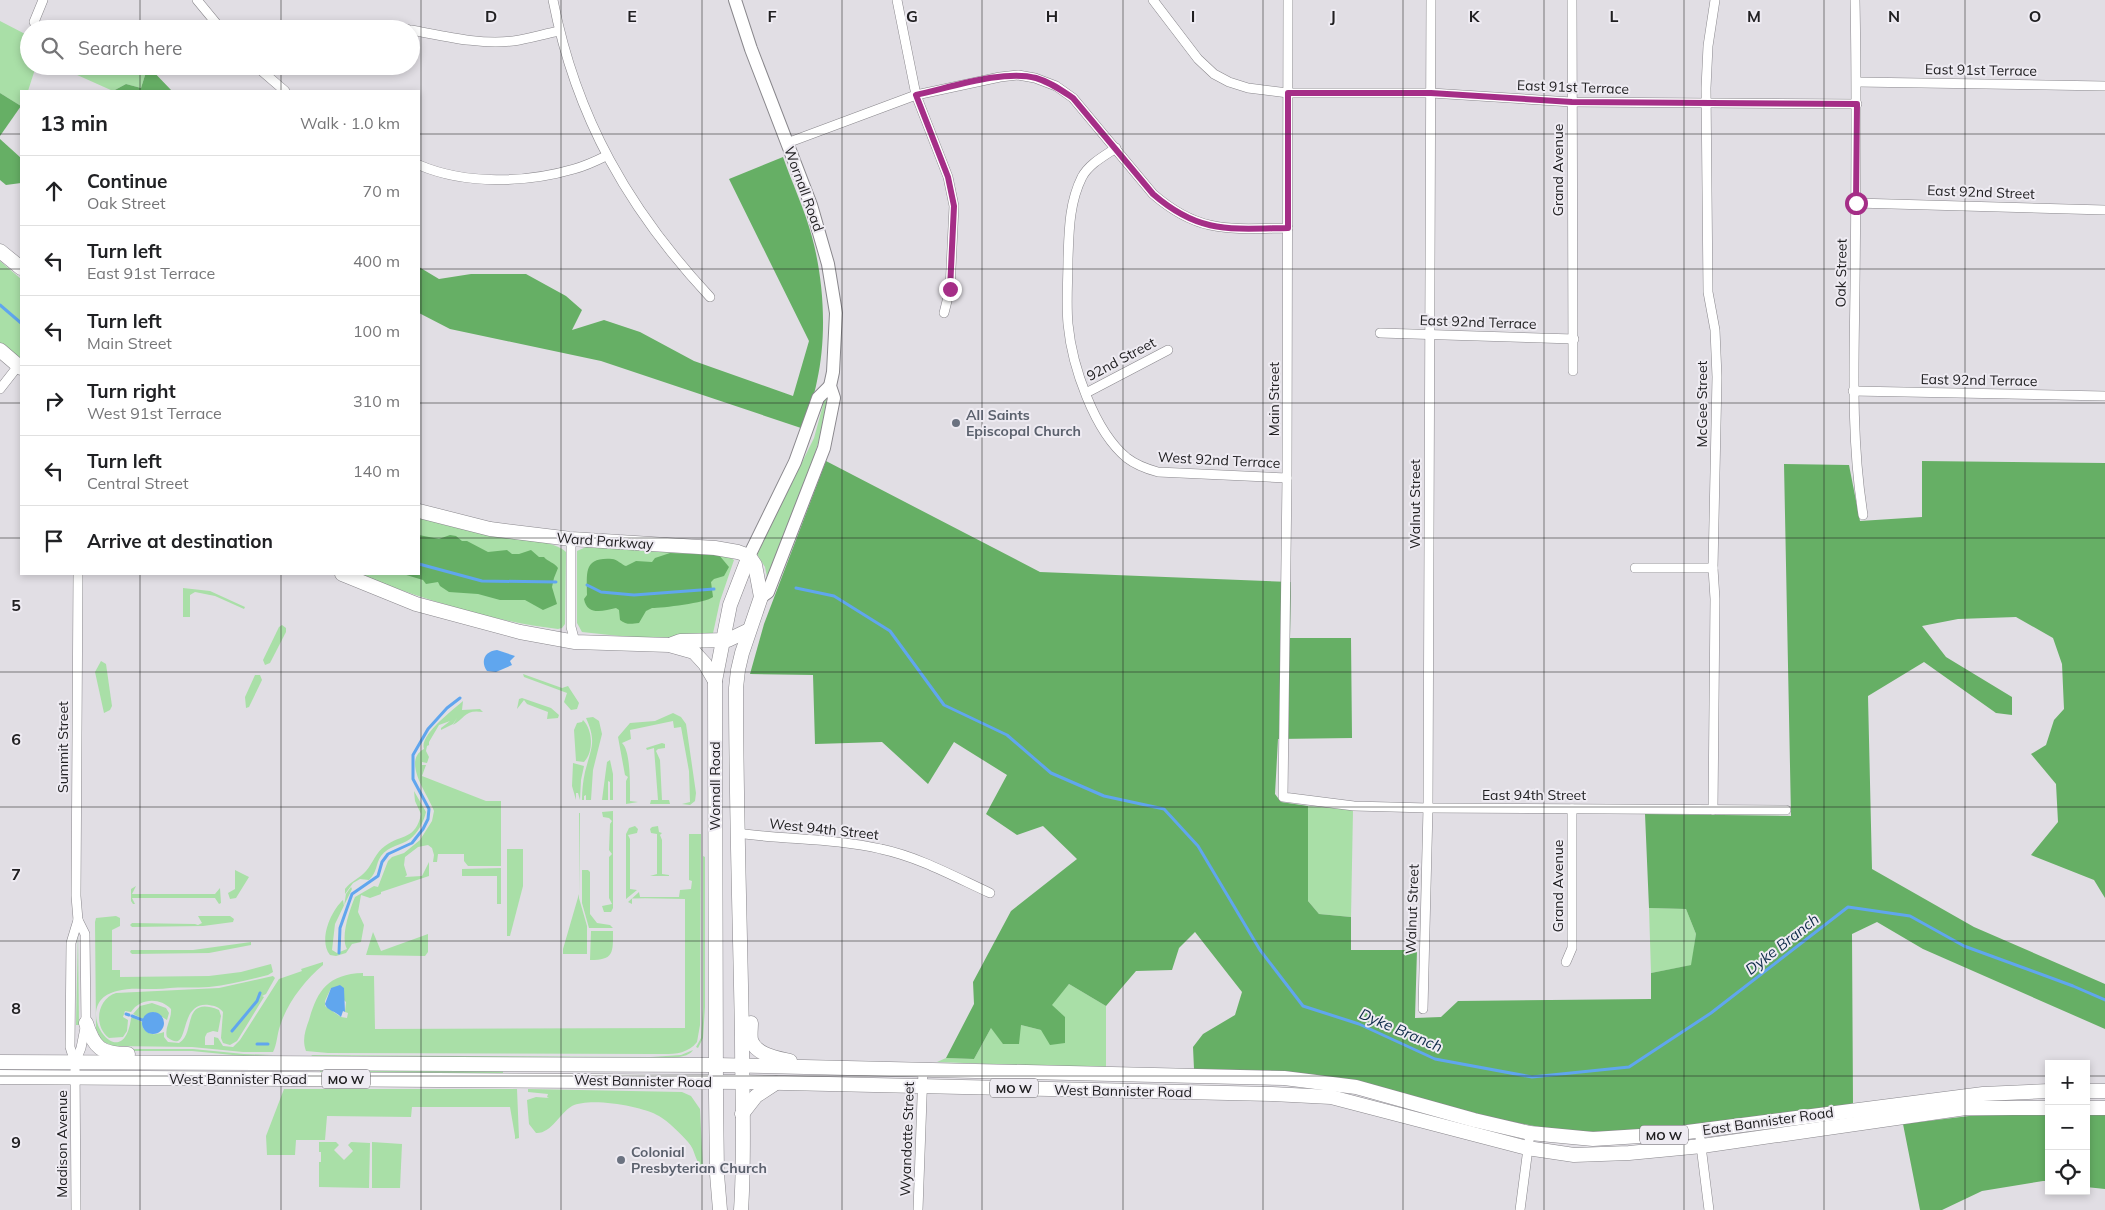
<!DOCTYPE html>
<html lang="en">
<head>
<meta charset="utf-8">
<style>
  body { margin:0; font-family:Mulish,sans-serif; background:#f6f6f6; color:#202124 }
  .controls { position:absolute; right:15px; bottom:15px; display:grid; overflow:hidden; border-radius:0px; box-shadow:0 2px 8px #0003 }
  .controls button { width:45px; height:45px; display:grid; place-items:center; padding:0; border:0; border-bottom:1px solid #e0e0e0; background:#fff; color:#202124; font:25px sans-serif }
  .stop { position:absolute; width:15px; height:15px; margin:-11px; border:4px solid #a52e87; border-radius:50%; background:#fff }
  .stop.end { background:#a52e87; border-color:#fff; box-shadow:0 1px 5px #0008 }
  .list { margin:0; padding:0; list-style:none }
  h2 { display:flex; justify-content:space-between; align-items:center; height:65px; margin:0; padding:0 20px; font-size:21px }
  h2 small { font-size:16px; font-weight:400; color:#757577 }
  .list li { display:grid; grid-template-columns:32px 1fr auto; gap:15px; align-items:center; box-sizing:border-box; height:70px; padding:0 20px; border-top:1px solid #e0e0e0 }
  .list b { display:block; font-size:19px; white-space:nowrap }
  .list p { margin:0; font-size:16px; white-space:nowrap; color:#757577 }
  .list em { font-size:16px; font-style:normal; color:#757577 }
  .icon { flex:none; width:28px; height:28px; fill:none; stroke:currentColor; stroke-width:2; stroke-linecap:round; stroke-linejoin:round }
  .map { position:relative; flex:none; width:2105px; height:1210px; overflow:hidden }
  .search { position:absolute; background:#fff; box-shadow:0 2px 8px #0003; left:20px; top:20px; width:400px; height:55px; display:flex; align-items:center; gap:12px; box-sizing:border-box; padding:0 18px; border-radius:28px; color:#757577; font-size:19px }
  .panel { position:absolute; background:#fff; box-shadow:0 2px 8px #0003; left:20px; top:90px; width:400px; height:485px; border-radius:0px }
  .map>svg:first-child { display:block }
</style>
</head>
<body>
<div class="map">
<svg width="2105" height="1210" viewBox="0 0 2105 1210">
  <rect width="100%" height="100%" fill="#e1dee4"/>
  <g fill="#a9dfa7" fill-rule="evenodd">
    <path d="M0 21 29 36V66H36L28 91H21V106L0 93Z"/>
    <path d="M57 66H148L141 88 126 84 113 91Z"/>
    <path d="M0 261 21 279V359L0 343Z"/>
    <path d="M826 394H830L821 433 813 460 767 577 765 567 757 554 814 438Z"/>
    <path d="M419 518C436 522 454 528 472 531 492 534 554 539 566 552L565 624 562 628 558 629C488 621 422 598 356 574H419Z"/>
    <path d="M586 547 725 555 734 560 720 601 712 638 629 637 582 632 577 623V551Z"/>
    <path d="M183 588 210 591 245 607 244 609 215 596 195 592 190 595V617H183Z"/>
    <path d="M282 625 286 628V632L270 663 265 665 263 660 279 627Z"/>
    <path d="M101 661 106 664 112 706 110 710 104 713 95 672Z"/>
    <path d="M523 674 562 688 568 686 579 703 577 709 571 710 564 702 567 693 524 677Z"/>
    <path d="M255 675H260L262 680 249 707 246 708 245 697Z"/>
    <path d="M522 698 551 708 559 715 558 718 547 719 548 712 527 704 524 700 517 709 519 699Z"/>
    <path d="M463 701 462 710 480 709 483 712C465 709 465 718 453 725L457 718 453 724 441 730V728L450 721 439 725 429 742V745L427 746 426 751 429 757 427 763 422 762V765H426L422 776 486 801H501V866H468L464 861V854H438L437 862H433L434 855 432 848 428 845 418 847 405 857 404 865 407 875 405 877 422 876 429 862V876L381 892V894L370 898 361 895 358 912 364 925 361 942 352 944 346 953 336 956 330 955C318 940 331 911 343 900L344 906 346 894 351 887 352 889 335 924 332 950 337 953 347 949C340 937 350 909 355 897L374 886 378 887 388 861 392 857 404 853 420 840 432 821 434 811C429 796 401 761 424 749 419 735 453 710 463 701Z"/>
    <path d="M673 713 681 717 686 724 696 793 695 801 690 805 682 804 690 802 689 771 681 727 674 728 673 721 630 730 631 739 622 743C631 751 630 787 630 801L638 802 626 804V781L628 777 625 775 618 737 630 723 655 721Z"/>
    <path d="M593 717 599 721 602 734 593 770 591 800H586V795L584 796V800H582C582 790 583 781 585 772 591 748 597 742 586 718Z"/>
    <path d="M583 720C593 730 594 752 584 762L576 761 574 730 577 723 582 722Z"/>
    <path d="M662 743 665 744V748L658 749 656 751 660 760 662 800H669L670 804H650L651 800H658L654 748 647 750 646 748Z"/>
    <path d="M610 760 613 774V800H610V782L608 781V800H602L607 762Z"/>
    <path d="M573 763 584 766 581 780 580 800 578 793H576V800L572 786Z"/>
    <path d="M414 791 426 812C424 821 418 833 410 839 401 846 389 845 381 856 375 865 378 871 369 880L360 879 353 883 345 894V889C351 881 360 878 366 871 373 863 376 852 385 846 401 834 416 840 421 814L415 801Z"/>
    <path d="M1308 806 1353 810 1351 917 1319 914 1308 901Z"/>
    <path d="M613 811V908L611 912H604L602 906 612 904 609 898V857L612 854 609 850 610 824 612 821 609 818 603 817 602 812Z"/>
    <path d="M579 813H580L579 898 587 926V954H563V949L579 894Z"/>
    <path d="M635 826 638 829 637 833 628 835 630 839V889L637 890 626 899V834L629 828Z"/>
    <path d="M658 826 659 832 662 833 660 835 662 840V874L669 875V876H650L657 874V834L651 833 650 829 652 827Z"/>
    <path d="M689 834H701L700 1025 697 1042C686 1056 669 1054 653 1054L328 1053 306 1051C302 1040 305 1031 309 1020 317 992 327 974 363 973V976H374L375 1029 685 1028V899L632 898V904L628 902 639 892 640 897H679L680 890 691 889 692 881 689 880ZM331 988 346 1002 345 1012 348 1013 347 1018 341 1017 325 1006V1001Z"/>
    <path d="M507 849H523V886L510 936H507Z"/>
    <path d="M703 856 705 857V1007L703 1038 698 1048 696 1047 701 1038 703 1009Z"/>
    <path d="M501 868V904H497V876H462V869Z"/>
    <path d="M235 870 249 877 236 898 230 899 228 893 235 889Z"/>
    <path d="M582 870H588L590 872V914L597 923 610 925 613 928H589L582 903Z"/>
    <path d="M136 886 132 894H215L220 888 221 903 219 904 215 898H132L135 904H133L131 901V889Z"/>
    <path d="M1649 908 1686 909 1696 934 1692 965 1651 973Z"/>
    <path d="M116 916 120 918V926L112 930V970H120V977L209 976 241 972 271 964 273 972 268 975C249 980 229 985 209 987 195 988 179 987 170 988 152 991 134 986 117 991 66 1003 123 1081 131 1018H134L142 1022 143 1028C150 1036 154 1035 164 1032V1037L168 1042 179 1043C196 1034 181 995 219 1010L221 1016 218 1032 213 1031 207 1033 205 1037V1045H214V1037L218 1038 223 1046 233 1047 240 1040 279 979 302 971 301 969 323 962V965C305 980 287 1003 280 1026 277 1034 277 1045 273 1052H243L192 1047 113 1046 102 1041 96 1029 95 922 96 918Z"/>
    <path d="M198 916H230L234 919 233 922 203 926 132 927 130 925 132 923 195 924 198 925 202 923Z"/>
    <path d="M591 931H613C613 953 614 960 590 960Z"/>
    <path d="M373 932 381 951 428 934V952L425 956 366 955Z"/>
    <path d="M78 934 79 1025H76Z"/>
    <path d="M251 942V945L209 953 132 954 130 952 131 950H193Z"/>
    <path d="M273 976 275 978 266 994 262 996 264 997 237 1041 230 1045 223 1043 221 1038 223 1012C219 1007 215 1006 209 1005 176 1001 192 1057 167 1037 164 1028 172 1019 171 1009 160 997 140 998 131 1012L125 1011 123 1017 128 1020 127 1031 123 1037 109 1038C93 1026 97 999 116 993L219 988Z"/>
    <path d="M1069 984 1106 1006V1068L937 1062 946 1058 974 1059 991 1028 1021 1025 1041 1030 1051 1005Z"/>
    <path d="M152 1003 166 1008 169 1013 167 1020 154 1012 147 1014 143 1019 133 1014 140 1006Z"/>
    <path d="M117 1049H193L244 1054 273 1055 243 1056 192 1051H114Z"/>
    <path d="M693 1050C688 1059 666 1058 656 1058L314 1057 311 1055 651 1057 681 1055Z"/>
    <path d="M320 1069 503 1070V1074L320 1073Z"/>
    <path d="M284 1089H517L519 1138 515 1139V1136L510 1107H412L411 1117 327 1116 325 1140H296L295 1155H267L266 1136Z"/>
    <path d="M528 1089 682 1092 691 1096 700 1109 703 1168C694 1161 696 1150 688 1142 680 1133 669 1122 659 1116 642 1106 590 1097 572 1106 560 1113 551 1134 536 1133L529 1124 527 1100 536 1097 549 1098 547 1097 548 1094 528 1092Z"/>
    <path d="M319 1142H336L339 1145 334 1150 344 1160 353 1151 348 1145 351 1142 370 1143 369 1188 319 1187V1162H321V1152H319Z"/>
    <path d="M372 1142 402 1144 400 1188H372Z"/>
  </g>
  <g fill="#66af65">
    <path d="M148 66 172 91H113L126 84 141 88Z"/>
    <path d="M0 93 21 106 0 136Z"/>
    <path d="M0 139 21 158V183L6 185 0 180Z"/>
    <path d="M783 157C792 183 805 210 812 237 824 281 827 336 817 381 814 398 807 413 801 428L601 361 450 329 419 313V267L439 279 471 274H526L566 296 582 310 572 330 604 320 640 332 694 361 793 396 809 341 729 179Z"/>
    <path d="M826 461 1040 572 1291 582 1290 638H1351L1352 738 1278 739 1275 794 1281 802 1308 806V901L1319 914 1351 917V950H1417L1415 1018 1441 1017 1458 1001 1651 999V973L1691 965 1696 934 1686 909 1649 908 1645 814 1791 816 1784 464 1849 465 1860 521 1922 517V461L2105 463V898L2094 880 2031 855 2058 822 2056 784 2031 754 2046 745 2054 720 2064 709 2062 664 2053 638 2016 617 1958 619 1922 626 1946 657 2012 697V715L1996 713 1924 662 1868 696 1872 869 1974 927 2105 984V1029L1923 949 1877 922 1852 934 1853 1104 1665 1130 1583 1132 1544 1128 1493 1118 1365 1083 1315 1075 1194 1069 1193 1047 1203 1034 1235 1015 1242 992 1195 932 1179 948 1172 970 1136 971 1106 1006 1069 984 1052 1005 1065 1017V1043L1050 1045 1041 1030 1021 1025 1019 1044H1003L991 1028 974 1059 946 1058 974 1004 973 982 1011 911 1077 859 1043 826 1017 835 986 814 1007 775 954 742 928 784 882 742 815 744 813 675 750 674 764 624Z"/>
    <path d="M419 535 439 539 450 535 456 536 462 541H467L488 552 507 550 512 554H519L531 550 539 557H544C548 562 554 562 558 568L554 578 552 587 557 604 543 610 525 600H500L478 594 449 592 440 586 438 582 426 584 423 580 403 574H419Z"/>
    <path d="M670 553 719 555 729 567 724 576 714 579 711 582 713 597C706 603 662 608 652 608L646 611 639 623C631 624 626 625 620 620L619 610 616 608C603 611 587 616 584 599L587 595C587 573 583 557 612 559 617 559 622 565 626 566L636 561 652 562 655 558Z"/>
    <path d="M2049 1114V1181H2043L1982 1191 1942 1210H1920L1903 1124 1969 1116Z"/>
    <path d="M2086 1115H2105V1189L2086 1187Z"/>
  </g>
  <g fill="#60a6ee">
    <path d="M497 650 515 656 510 661 512 665 496 672 487 671C480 661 485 651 497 650Z"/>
    <path d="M340 985 344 988 345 1012 343 1011 341 1017C336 1011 327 1011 325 1004L331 988Z"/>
    <circle cx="153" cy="1023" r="11"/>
  </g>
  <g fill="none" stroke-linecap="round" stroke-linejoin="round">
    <g stroke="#60a6ee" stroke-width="3">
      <path d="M0 305 21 323"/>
      <path d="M419 564 482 581 556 582"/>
      <path d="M587 585 601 592 634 595 714 589"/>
      <path d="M796 588 834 596 890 631 944 705 1007 735 1051 773 1104 796 1164 809 1198 846 1260 950 1303 1006 1359 1024 1435 1059 1532 1077 1629 1067 1711 1013 1848 907 1910 916 1964 946 2073 986 2105 1000"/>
      <path d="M339 953 340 928 352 894 378 876 382 862 388 854 412 843 423 829 428 819 429 809 413 779V755L428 729 447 708 460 698"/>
      <path d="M126 1014 129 1015"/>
      <path d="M132 1016 145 1021"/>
      <path d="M232 1031 257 1001 260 993"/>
      <path d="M257 1044H268"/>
    </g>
    <g stroke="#89878c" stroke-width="10">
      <g id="street">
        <path d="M197 0 221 29"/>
        <path d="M553 0C576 118 629 210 710 297"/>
        <path d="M897 0 916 95 948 177 954 206 950 289 944 313"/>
        <path d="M1153 0 1198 59 1214 74 1229 82 1248 88 1288 93H1431L1572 102 1857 104"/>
        <path d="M1288 0 1287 478 1283 797 1354 806 1428 808 1786 810"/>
        <path d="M1572 0 1573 371"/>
        <path d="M1855 0C1857 96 1856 192 1855 288 1854 364 1851 440 1863 515"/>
        <path d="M34 22 43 0"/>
        <path d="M334 29 364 25 407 29"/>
        <path d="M411 30C444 36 479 45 513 41 528 39 544 34 559 31"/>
        <path d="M256 66 285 91"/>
        <path d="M1857 82 2105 86"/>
        <path d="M787 143 916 95 1000 77 1018 75 1035 78 1056 86 1073 98 1153 194C1199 234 1230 229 1288 228"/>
        <path d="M1116 148C1104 156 1089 164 1082 177 1069 203 1069 231 1068 259 1068 281 1066 302 1068 324 1072 366 1094 431 1127 458 1136 465 1147 469 1158 472L1287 478"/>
        <path d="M419 165C466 185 526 183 574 169 585 166 596 161 606 156"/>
        <path d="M1856 203 2105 210"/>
        <path d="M1380 333 1574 339"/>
        <path d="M0 389 18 366"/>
        <path d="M1853 391 2105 396"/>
        <path d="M1086 393 1168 350"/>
        <path d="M571 539V627L575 642"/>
        <path d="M1635 568H1713"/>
        <path d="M1713 810 1715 599 1713 568 1717 377 1715 330 1708 292 1706 88 1708 46 1715 0"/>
        <path d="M737 833C784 840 834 838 881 849 919 857 955 877 990 893"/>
        <path d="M1566 962 1572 948V809"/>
        <path d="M1423 1009 1428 808 1431 0"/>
        <path d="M75 1063 70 1047 71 943 78 920 76 896 78 574"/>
        <path d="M1699 1130 1709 1210"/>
        <path d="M76 1210 75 1063 81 1048 86 1023 85 934 78 920"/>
        <path d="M918 1210 923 1070"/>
        <path d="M1520 1210 1530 1133"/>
      </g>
    </g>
    <g stroke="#89878c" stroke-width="14">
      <g id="secondary">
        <path d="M735 0 751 49 811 205 828 264 836 313 833 372 830 386 834 398 824 448 768 592 761 597"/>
        <path d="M749 556 795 462 818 398 830 386"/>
      </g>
    </g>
    <g stroke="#89878c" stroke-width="15">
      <g id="primary">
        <path d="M0 251 21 268"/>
        <path d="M0 350 21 368"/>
        <path d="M419 511 490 529 571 539 715 548 738 552 749 556 755 565 761 597 742 653 738 670 736 688C736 804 740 920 742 1036 742 1094 745 1152 741 1210"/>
        <path d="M342 574 416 604 520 632 575 642 669 645 694 652 705 664 715 681"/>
        <path d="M672 644 680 641 728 640 749 630"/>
        <path d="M86 1023C94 1048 101 1054 128 1054"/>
        <path d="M751 1023C751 1028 750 1035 751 1040 756 1055 777 1058 790 1061"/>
        <path d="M0 1062 716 1065 1284 1078 1356 1087 1474 1120 1530 1133 1593 1139 1672 1134 1983 1094 2049 1091"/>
        <path d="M0 1077 742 1082 1272 1094 1331 1097 1527 1148 1574 1155 1629 1153 1702 1146 1966 1108H2049"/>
        <path d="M2086 1091H2105"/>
        <path d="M2086 1108H2105"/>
        <path d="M742 1114 756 1096 776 1083"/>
        <path d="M720 1210 717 1174 716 1096 715 681 730 605 749 556"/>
      </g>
    </g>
    <use href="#street" stroke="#fff" stroke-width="9"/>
    <use href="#secondary" stroke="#fff" stroke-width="12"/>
    <use href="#primary" stroke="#fff" stroke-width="14"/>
  </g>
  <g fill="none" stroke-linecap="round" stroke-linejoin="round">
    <path stroke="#a52e87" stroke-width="6" d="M950 289 954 206 948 177 916 95C949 88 1004 69 1036 78 1050 82 1061 90 1073 98L1153 194C1199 234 1230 229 1288 228V93H1431L1572 102 1857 104 1856 203"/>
  </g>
  <path fill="none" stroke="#212022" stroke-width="1" stroke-opacity="0.55" d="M140 0V29M281 0V29M421 0V1210M561 0V1210M702 0V1210M842 0V1210M982 0V1210M1123 0V1210M1263 0V1210M1403 0V1210M1544 0V1210M1684 0V1210M1824 0V1210M1965 0V1210M140 66V91M281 66V91M0 134H21M419 134H2105M0 269H21M419 269H2105M0 403H21M419 403H2105M0 538H21M419 538H2105M140 574V1210M281 574V1210M0 672H2105M0 807H2105M0 941H2105M0 1076H2049M2086 1076H2105"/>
  <g fill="#6b7280" stroke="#eeebf2" stroke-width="2">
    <circle cx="956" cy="423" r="5"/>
    <circle cx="621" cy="1160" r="5"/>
  </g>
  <g text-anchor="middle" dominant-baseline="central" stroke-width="4" stroke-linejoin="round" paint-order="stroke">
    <g fill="#eeebf2" stroke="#5e5d60" stroke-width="1">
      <rect x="322" y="1069.5" width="48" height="19" rx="4"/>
      <rect x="990" y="1078.5" width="48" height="19" rx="4"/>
      <rect x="1640" y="1125.5" width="48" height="19" rx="4"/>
    </g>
    <g font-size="12" font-weight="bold" fill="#212022">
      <text x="346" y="1079">MO W</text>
      <text x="1014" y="1088">MO W</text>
      <text x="1664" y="1135">MO W</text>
    </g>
    <g font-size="14" fill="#212022" stroke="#eeebf2">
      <text transform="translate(1981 70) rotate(1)">East 91st Terrace</text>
      <text transform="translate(1573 87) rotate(2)">East 91st Terrace</text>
      <text transform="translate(1558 170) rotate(-90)">Grand Avenue</text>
      <text transform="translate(804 189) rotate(70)">Wornall Road</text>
      <text transform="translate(1981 192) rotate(2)">East 92nd Street</text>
      <text transform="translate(1841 273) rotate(-89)">Oak Street</text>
      <text transform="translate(1478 322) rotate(2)">East 92nd Terrace</text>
      <text transform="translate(1121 359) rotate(-28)">92nd Street</text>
      <text transform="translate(1979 380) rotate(1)">East 92nd Terrace</text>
      <text transform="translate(1274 399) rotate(-90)">Main Street</text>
      <text transform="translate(1702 404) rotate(-90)">McGee Street</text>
      <text transform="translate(1219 460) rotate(3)">West 92nd Terrace</text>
      <text transform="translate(1415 504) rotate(-90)">Walnut Street</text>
      <text transform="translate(605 541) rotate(4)">Ward Parkway</text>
      <text transform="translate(63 747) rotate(-90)">Summit Street</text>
      <text transform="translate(715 786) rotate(-90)">Wornall Road</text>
      <text x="1534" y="795">East 94th Street</text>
      <text transform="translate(824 829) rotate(6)">West 94th Street</text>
      <text transform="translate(1558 886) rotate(-90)">Grand Avenue</text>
      <text transform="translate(1412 909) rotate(-88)">Walnut Street</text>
      <text x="238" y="1079">West Bannister Road</text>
      <text transform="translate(643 1081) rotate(1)">West Bannister Road</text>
      <text transform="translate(1123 1091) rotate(1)">West Bannister Road</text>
      <text transform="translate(1768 1121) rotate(-8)">East Bannister Road</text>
      <text transform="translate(907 1139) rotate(-88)">Wyandotte Street</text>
      <text transform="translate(62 1144) rotate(-90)">Madison Avenue</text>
    </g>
    <g font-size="14" font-weight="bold" fill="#5b616d" stroke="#eeebf2" text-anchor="start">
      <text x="966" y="415">All Saints<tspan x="966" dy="16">Episcopal Church</tspan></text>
      <text x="631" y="1152">Colonial<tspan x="631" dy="16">Presbyterian Church</tspan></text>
    </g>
    <g font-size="15" font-style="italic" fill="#0e2b48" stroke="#eeebf2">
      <text transform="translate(1782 944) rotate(-38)">Dyke Branch</text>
      <text transform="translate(1401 1030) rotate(23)">Dyke Branch</text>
    </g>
  </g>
  <g font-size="16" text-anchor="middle" font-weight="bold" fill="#212022" stroke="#eeebf2" stroke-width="4" stroke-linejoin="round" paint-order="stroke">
    <text x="491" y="22">D</text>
    <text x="632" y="22">E</text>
    <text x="772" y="22">F</text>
    <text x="912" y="22">G</text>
    <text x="1052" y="22">H</text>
    <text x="1193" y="22">I</text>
    <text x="1333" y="22">J</text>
    <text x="1474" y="22">K</text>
    <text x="1614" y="22">L</text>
    <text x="1754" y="22">M</text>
    <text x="1894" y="22">N</text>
    <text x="2035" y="22">O</text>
    <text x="16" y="611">5</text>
    <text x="16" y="745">6</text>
    <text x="16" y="880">7</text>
    <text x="16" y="1014">8</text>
    <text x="16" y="1148">9</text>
  </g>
</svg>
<div class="controls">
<button>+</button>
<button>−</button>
<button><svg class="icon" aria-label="locate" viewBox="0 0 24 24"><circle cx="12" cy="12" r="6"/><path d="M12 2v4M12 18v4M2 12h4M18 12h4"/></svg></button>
</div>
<div class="stop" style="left:1856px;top:203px"></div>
<div class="stop end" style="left:950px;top:289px"></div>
<div class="search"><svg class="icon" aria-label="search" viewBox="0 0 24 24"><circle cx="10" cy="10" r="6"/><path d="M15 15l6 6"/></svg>Search here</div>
<section class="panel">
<h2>13 min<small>Walk · 1.0 km</small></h2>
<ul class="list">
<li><svg class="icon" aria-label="ahead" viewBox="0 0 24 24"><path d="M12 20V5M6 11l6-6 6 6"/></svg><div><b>Continue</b><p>Oak Street</p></div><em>70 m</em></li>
<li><svg class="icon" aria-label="left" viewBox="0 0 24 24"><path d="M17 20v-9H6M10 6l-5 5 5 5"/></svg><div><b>Turn left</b><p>East 91st Terrace</p></div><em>400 m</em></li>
<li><svg class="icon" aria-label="left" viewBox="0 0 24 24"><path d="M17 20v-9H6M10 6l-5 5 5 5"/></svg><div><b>Turn left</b><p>Main Street</p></div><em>100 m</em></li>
<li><svg class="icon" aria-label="right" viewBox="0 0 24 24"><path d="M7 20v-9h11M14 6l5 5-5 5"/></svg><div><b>Turn right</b><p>West 91st Terrace</p></div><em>310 m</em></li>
<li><svg class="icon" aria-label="left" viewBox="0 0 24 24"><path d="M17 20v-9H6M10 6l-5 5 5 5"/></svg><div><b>Turn left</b><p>Central Street</p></div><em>140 m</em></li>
<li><svg class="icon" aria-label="arrive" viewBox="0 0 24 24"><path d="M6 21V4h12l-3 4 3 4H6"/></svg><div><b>Arrive at destination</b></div></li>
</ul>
</section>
</div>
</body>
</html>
